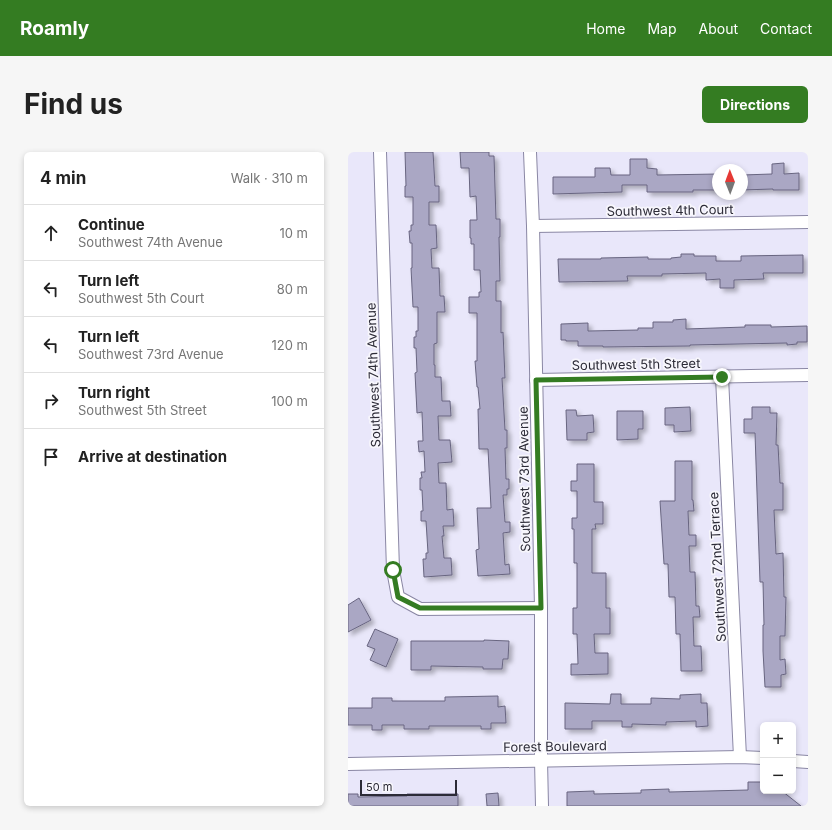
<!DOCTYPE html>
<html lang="en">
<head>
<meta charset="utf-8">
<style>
  body { margin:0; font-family:Inter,sans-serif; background:#f6f6f6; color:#222 }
  .controls { position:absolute; right:12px; bottom:12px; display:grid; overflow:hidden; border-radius:6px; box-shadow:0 2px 6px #0003 }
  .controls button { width:36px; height:36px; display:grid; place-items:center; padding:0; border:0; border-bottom:1px solid #e0e0e0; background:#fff; color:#222; font:20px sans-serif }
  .compass { position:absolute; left:364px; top:12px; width:36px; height:36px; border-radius:50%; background:#fff; box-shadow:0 2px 6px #0003; rotate:359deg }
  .scale { position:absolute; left:12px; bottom:10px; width:97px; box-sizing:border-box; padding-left:4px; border:2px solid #2c2b37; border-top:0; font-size:11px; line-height:14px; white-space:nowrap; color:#2c2b37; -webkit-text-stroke:3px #f7f6fc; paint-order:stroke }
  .stop { position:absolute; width:12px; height:12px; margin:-9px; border:3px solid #347c22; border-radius:50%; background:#fff }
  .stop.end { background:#347c22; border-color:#fff; box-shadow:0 1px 4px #0008 }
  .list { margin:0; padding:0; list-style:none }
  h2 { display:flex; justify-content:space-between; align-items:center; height:52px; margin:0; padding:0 16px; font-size:17px }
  h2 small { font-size:13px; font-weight:400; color:#767676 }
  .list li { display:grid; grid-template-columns:26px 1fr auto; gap:12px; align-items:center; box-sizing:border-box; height:56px; padding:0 16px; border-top:1px solid #e0e0e0 }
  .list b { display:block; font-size:15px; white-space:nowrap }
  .list p { margin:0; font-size:13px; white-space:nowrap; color:#767676 }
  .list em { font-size:13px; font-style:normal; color:#767676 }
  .icon { flex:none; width:22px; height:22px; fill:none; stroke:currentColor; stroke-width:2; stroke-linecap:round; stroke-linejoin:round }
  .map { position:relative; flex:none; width:460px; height:654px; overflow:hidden; border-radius:6px }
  header { display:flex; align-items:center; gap:24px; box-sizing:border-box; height:56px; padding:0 20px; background:#347c22; color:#fff }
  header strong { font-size:19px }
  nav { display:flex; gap:22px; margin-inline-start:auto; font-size:14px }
  .intro { display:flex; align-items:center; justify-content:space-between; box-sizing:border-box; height:96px; padding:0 24px }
  h1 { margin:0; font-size:28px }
  .button { padding:10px 18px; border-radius:6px; background:#347c22; color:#fff; font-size:14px; font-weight:700 }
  main { display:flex; gap:24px; padding:0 24px }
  aside { flex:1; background:#fff; border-radius:6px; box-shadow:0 2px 6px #0003 }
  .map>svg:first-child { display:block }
</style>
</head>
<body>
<header>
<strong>Roamly</strong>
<nav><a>Home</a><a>Map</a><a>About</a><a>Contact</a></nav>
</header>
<div class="intro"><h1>Find us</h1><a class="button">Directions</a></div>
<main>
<aside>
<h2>4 min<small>Walk · 310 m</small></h2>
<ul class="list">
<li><svg class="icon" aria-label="ahead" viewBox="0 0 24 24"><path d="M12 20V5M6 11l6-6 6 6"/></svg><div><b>Continue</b><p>Southwest 74th Avenue</p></div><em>10 m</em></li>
<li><svg class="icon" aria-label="left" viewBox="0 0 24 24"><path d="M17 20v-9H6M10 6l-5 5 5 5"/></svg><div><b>Turn left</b><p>Southwest 5th Court</p></div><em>80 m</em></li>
<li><svg class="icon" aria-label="left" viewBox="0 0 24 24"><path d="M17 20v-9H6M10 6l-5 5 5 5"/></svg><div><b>Turn left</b><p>Southwest 73rd Avenue</p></div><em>120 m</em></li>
<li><svg class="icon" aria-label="right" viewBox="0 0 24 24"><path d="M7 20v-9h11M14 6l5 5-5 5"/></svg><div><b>Turn right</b><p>Southwest 5th Street</p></div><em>100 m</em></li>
<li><svg class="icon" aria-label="arrive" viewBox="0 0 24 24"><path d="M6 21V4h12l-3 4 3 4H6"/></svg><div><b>Arrive at destination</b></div></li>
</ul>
</aside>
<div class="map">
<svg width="460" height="654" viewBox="0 0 460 654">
  <defs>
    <filter id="shadow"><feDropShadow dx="3.5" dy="3.5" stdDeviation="2" flood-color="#0004"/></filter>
  </defs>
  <rect width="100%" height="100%" fill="#e9e7fa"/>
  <g fill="#aaa7c4" stroke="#686580" filter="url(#shadow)">
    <path d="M57 0H85L87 34H91V50H81V73H88L89 96 83 97 84 116H91L92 144H96L97 160H89V191L86 192V213H87V225H93L94 249H102L103 264H90L91 288H102L104 310 90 311 91 331H98L99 358 105 357 106 374H95L96 384H94L96 406H103L104 423 76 425 75 407H78V401H80L78 369H73V359H75L74 338H72V326H74L73 320H77L76 299 71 300 70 289H75L74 260 69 261 67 221 69 220 68 196H66V185H68V179H70V155H65L63 116H64V91H62L61 79H63V73H65V45H57V34H58Z"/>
    <path d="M112 0H141V4H146L148 67H152V85H151L152 129H148V149H153V181L155 180 157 226H154L157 278H159V296H157L158 327H161V337H159V343H155L157 370H162V380L155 381 157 413 161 412 162 422 130 424 128 398 131 397 129 356H143L140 297H131L130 257H132L130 235H129L127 209H129V161H121V145H131V140H133L132 118H126V92H123V86H122V68H129L128 44 122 45 121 16H113Z"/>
    <path d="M282 7H299V16L309 17V23L370 22V38H345V40H299V33H274V40L205 42V25H247V16H262L263 23H282Z"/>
    <path d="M436 11V22L451 21V38H425V37L394 38V23L424 22V12Z"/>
    <path d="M333 102H346V104H368V109H393V104L455 103V121H415L416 127 386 128V136H372V127L358 128V121L314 122V124H279L280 129 211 130 210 107H253V106L300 105V107H323V106L333 105Z"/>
    <path d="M338 167V177L397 175V173H423V175L459 174V190H449V192L439 193V191L342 193V194L255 195V194H230V189H218V188H213V172L240 171V179L290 178V176H305V170H325V168Z"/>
    <path d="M342 255 343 279 326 280V273H317V256Z"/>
    <path d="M404 255H422V261H429L428 293H430L432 331H435V358H426L428 402 435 401 436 445H438L437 484H432V508L437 507 438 522 433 523V535H417L415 499V473H416L415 430H412L407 281H396V267H404Z"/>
    <path d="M218 258H228L229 264 245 263 246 280 239 281V288H219Z"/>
    <path d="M269 259H295V277H290V287L269 288Z"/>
    <path d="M327 309H344V348H345L346 359H340L341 383H348V394H341L342 420H347L348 454H351L352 465H345L346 494H353L354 519H333L332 482H328L327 445H321L320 412H316L312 349H327Z"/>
    <path d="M229 312H246V350H255V372H247L248 377H244V421H258V456H262V482H246L247 501H260V522L223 523V512H230L229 482H225V456H229V411H226V377H224V366H229V339H223V329H229Z"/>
    <path d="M11 446 23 468 0 480V453Z"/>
    <path d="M27 477 50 487 38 515 22 508 27 497 19 494Z"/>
    <path d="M136 488 161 489 160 507H155L154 517H135V515L83 514V518H63V489H136Z"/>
    <path d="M263 542H273V552H303V546L332 547V543L353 542V551H359L360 574 348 575V569L318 570V573L284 572V575H274V569H244V577H217V551L262 552Z"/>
    <path d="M150 544V555L157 554 158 571H143V577H133V574H81V577H56V573H34V578H24V573H0V556H24V546H44V549H97V545Z"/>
    <path d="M400 630H415V639H434L453 654H219V640L246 639V642L293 641V638L321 637V640L400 638Z"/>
    <path d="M150 641 151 654H139L138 642Z"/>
    <path d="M0 642H10V645L59 644V642H110V654H0Z"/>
  </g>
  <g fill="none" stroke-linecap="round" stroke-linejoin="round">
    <g stroke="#8a87a4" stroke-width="14">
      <g id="street">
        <path d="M32 0 45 418 50 445 72 457 193 456"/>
        <path d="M182 0 185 74 193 456V608L194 654"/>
        <path d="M185 74 460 70"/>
        <path d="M374 225 392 605"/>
        <path d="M188 228 460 223"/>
        <path d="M445 609 460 610"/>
        <path d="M0 612 392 605 415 606"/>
      </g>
    </g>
    <use href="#street" stroke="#fff" stroke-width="12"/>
  </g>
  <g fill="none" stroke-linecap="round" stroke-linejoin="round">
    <path stroke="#347c22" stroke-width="5" d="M45 418 50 445 72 456H193L188 228 374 225"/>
  </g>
  <g text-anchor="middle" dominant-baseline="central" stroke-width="3.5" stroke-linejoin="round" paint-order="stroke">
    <g font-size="13" fill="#2c2b37" stroke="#f7f6fc">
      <text transform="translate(322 58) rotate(-1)">Southwest 4th Court</text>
      <text transform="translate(288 212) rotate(-1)">Southwest 5th Street</text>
      <text transform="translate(25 223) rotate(-92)">Southwest 74th Avenue</text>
      <text transform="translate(176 327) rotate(-91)">Southwest 73rd Avenue</text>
      <text transform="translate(369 415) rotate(-93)">Southwest 72nd Terrace</text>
      <text transform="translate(207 594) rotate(-1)">Forest Boulevard</text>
    </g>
  </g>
</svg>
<div class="controls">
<button>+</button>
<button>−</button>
</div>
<svg class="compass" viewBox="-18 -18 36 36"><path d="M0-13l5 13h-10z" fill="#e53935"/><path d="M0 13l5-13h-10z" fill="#767676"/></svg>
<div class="scale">50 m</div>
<div class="stop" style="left:45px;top:418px"></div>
<div class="stop end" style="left:374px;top:225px"></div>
</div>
</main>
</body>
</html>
